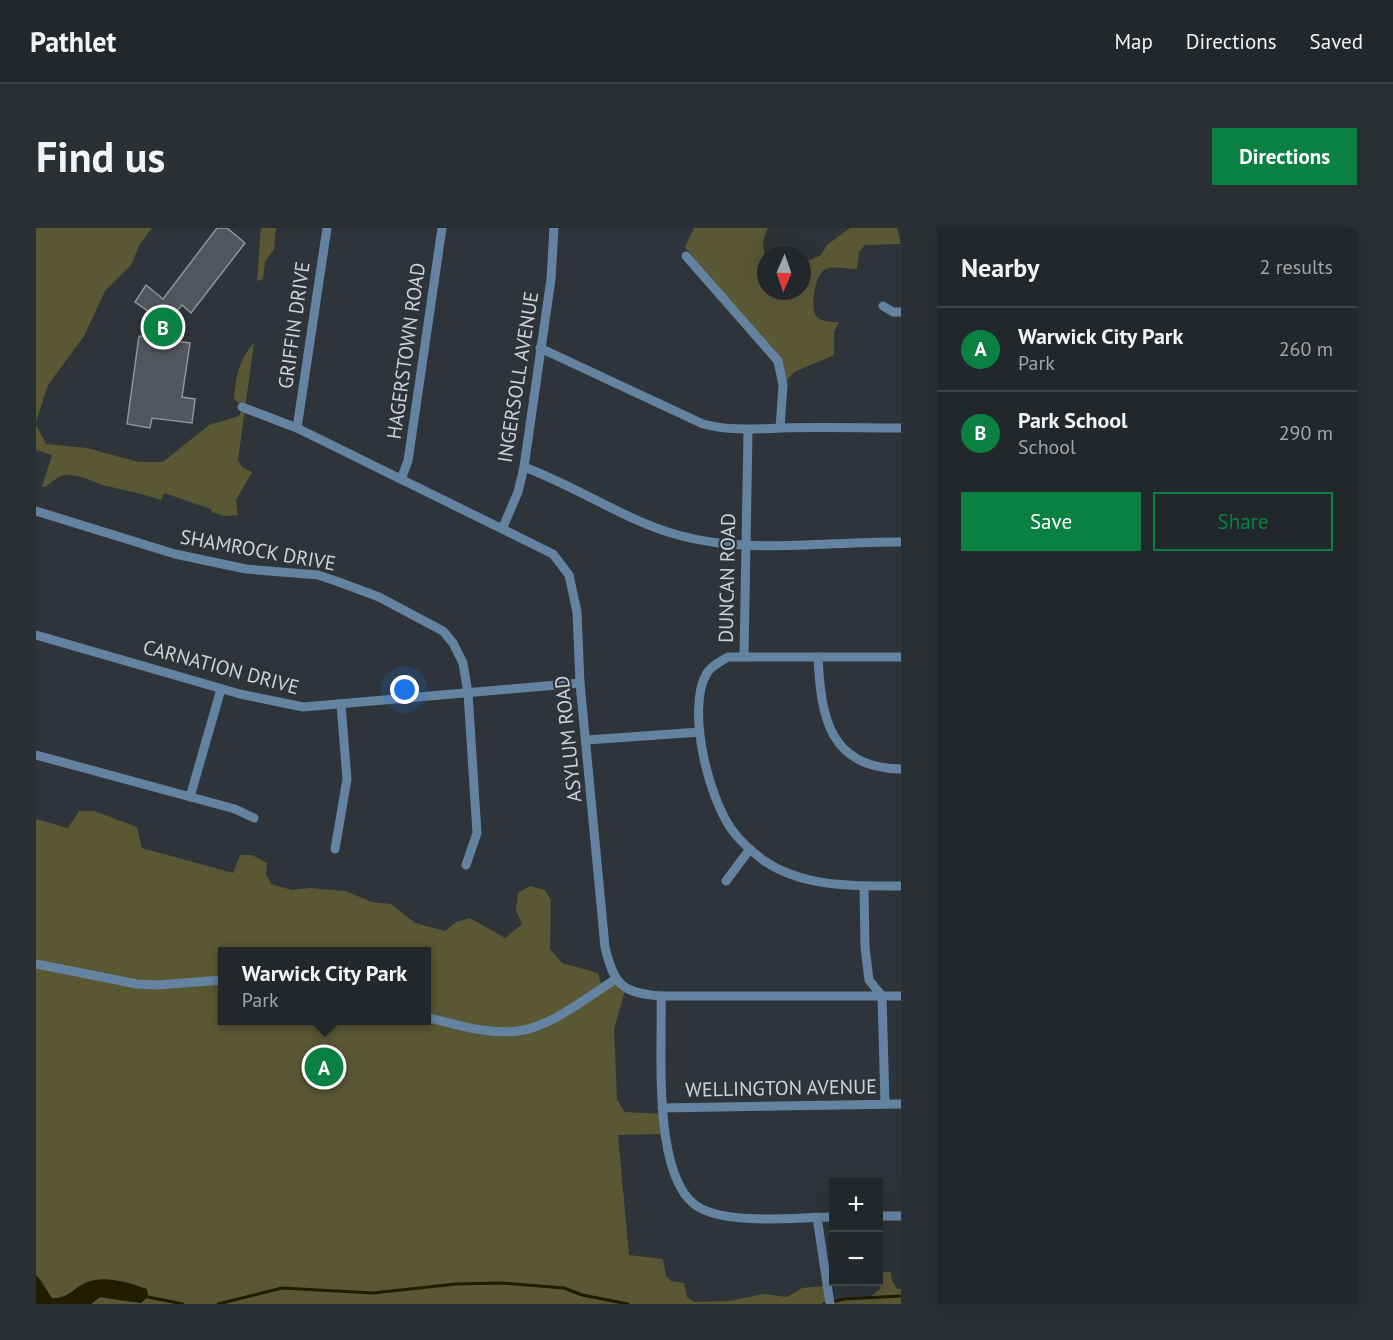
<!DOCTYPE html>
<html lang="en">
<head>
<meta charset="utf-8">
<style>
  body { margin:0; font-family:"PT Sans",sans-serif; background:#2a2f33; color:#f1f3f6 }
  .controls { position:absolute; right:18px; bottom:18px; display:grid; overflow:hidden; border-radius:0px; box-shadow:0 6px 24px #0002 }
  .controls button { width:54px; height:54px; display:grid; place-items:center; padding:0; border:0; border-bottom:2px solid #3f4447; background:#22272b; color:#f1f3f6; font:30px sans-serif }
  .compass { position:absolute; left:721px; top:18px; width:54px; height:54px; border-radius:50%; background:#22272b; box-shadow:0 6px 24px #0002; rotate:182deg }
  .you { position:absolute; left:369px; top:462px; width:21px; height:21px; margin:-15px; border:4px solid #fff; border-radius:50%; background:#1a73e8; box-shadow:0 0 0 9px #1a73e833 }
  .badge { display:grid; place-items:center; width:39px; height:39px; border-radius:50%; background:#0b8043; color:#fff; font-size:20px; font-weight:700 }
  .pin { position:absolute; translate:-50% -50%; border:3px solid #fff; box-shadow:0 2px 6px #0006 }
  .popup { position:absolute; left:182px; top:719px; width:213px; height:78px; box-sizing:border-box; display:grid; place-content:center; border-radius:0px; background:#22272b; filter:drop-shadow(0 2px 4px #0005); font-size:20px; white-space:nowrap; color:#a2a5a9 }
  .popup b { font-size:22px; color:#f1f3f6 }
  .popup::after { content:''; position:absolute; left:50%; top:100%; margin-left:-12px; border:12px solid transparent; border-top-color:#22272b }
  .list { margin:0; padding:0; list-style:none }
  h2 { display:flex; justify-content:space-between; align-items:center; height:78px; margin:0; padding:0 24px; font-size:26px }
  h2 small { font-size:20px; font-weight:400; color:#a2a5a9 }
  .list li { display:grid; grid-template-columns:39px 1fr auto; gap:18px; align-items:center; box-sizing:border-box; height:84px; padding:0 24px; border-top:2px solid #3f4447 }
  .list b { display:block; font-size:22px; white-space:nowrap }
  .list p { margin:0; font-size:20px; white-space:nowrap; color:#a2a5a9 }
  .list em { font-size:20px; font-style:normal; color:#a2a5a9 }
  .actions { display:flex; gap:12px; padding:18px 24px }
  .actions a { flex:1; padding:14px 0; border:2px solid #0b8043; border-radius:0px; text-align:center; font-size:21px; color:#0b8043 }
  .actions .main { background:#0b8043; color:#fff }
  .map { position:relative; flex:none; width:865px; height:1076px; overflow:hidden; border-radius:0px }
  header { display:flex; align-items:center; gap:36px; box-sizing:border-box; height:84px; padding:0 30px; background:#22272b; border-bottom:2px solid #3f4447 }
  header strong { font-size:28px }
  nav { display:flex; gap:33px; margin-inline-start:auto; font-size:21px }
  .intro { display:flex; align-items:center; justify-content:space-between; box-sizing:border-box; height:144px; padding:0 36px }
  h1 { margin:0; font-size:42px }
  .button { padding:15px 27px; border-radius:0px; background:#0b8043; color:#fff; font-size:21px; font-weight:700 }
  main { display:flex; gap:36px; padding:0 36px }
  aside { flex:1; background:#22272b; border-radius:0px; box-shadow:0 6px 24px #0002 }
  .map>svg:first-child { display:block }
</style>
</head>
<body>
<header>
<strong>Pathlet</strong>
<nav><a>Map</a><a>Directions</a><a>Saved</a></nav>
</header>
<div class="intro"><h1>Find us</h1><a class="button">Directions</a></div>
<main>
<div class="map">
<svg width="865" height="1076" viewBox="0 0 865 1076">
  <rect width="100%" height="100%" fill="#2e3439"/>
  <g fill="#5a5735" fill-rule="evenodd">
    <path d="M0 0H116L104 16 95 37 69 63 48 108 12 157 0 194Z"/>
    <path d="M225 0H240L238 21 229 34 227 51 221 53Z"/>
    <path d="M658 0H732C725 13 727 20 730 33 732 42 730 54 730 63H766V36L785 27 791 17 814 0H861L865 16 829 17 823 24 821 41C811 41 796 37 788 42 779 48 774 80 780 88 785 94 795 94 803 94L798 104V127L758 144 748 156 741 133 649 19Z"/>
    <path d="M218 115 202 232 206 239 216 244 200 272 202 287 188 288 176 284 175 281 128 265 125 272C108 266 93 263 75 259 58 256 49 246 29 247 22 248 15 255 9 259H6L16 227 0 222V197L10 216 51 220 102 234H127L173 197 203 188 207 179 198 171C200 149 203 131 218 115Z"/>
    <path d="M43 583H58L101 599 106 620 197 645 204 627H216L231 635 230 646 235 656 256 662 274 660 309 663 336 674 355 676 379 695 409 703 420 694 434 690 469 710 486 696 480 682 482 665 494 658 509 662 515 672 514 721 526 735 562 745 566 760 579 752 589 762 578 802 581 872 589 884 625 886 628 906 582 907 593 1027 627 1031 630 1048 635 1053 648 1055 651 1069 658 1074 694 1073 727 1066 751 1069 766 1060 788 1058 794 1072 833 1070 844 1061 845 1044H855L856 1052 861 1061H865V1076H55L64 1069 95 1074 102 1058C85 1056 66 1047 49 1055 36 1061 32 1071 15 1070L6 1053 0 1047V591L32 600ZM186 724H390V792H186Z"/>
  </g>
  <path fill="#201c00" d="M0 1047 16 1070C33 1071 36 1061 50 1055 67 1046 94 1055 111 1061L112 1069 105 1075 64 1069 55 1076H0Z"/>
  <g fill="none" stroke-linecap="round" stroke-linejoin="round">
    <g stroke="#201c00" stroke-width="3">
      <path d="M112 1069 147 1076"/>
      <path d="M182 1076 246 1060 337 1065 420 1056 466 1055 528 1060 546 1067 592 1076"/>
      <path d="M788 1076 808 1071 865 1068"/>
    </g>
  </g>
  <path fill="#50565b" stroke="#8f959b" stroke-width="1.5" d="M181 0H191L209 15 155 85 146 77 135 89 132 112 154 115 146 169 159 171 156 195 116 190 114 200 91 196 103 108 118 110 122 90 99 74 110 57 127 71Z"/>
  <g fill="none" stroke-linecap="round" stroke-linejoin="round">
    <g stroke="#6483a0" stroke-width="9">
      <path d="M650 28 742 133 747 157 744 200"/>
      <path d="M847 78 857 84H865"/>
      <path d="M504 120 667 196C695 203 717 201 745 200 785 199 825 200 865 200"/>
      <path d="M206 179 261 200 517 326 533 347 541 384 544 455 569 719C578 757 586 765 625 768H865"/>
      <path d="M261 200 291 0"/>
      <path d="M488 239C540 258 588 292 642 307 712 327 793 313 865 314"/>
      <path d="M365 251 372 233 406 0"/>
      <path d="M0 283 139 326 210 341 282 347 300 353 343 369 407 403 417 415 427 435 432 465 441 605 430 637"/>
      <path d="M467 299 482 264 488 239 515 51 518 0"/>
      <path d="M0 407 204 466 267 479 544 455"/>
      <path d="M708 429 712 203"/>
      <path d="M782 429C785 489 793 540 865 541"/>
      <path d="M865 429H692C684 434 676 437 671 445 649 480 674 578 700 607 707 616 718 625 727 632 767 660 819 658 865 658"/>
      <path d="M551 512 664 504"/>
      <path d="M0 527 199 581 218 590"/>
      <path d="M154 569 185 461"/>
      <path d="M299 621 311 551 305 477"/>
      <path d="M690 653 714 621"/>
      <path d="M828 658 829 719 833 752 846 768 849 876"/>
      <path d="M0 736 101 756 121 757 186 752"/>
      <path d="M625 768C627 817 614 957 666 981 700 997 760 989 798 989"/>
      <path d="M390 789C419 796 451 807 482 803 517 798 551 769 580 751"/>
      <path d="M626 880 865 876"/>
      <path d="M842 988H865"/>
      <path d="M781 989 794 1076"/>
    </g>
  </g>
  <g text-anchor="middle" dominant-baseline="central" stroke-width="4.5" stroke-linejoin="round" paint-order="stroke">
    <g font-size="20" fill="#cfd3d6" stroke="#2e3439">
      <text transform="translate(258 97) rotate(-82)">GRIFFIN DRIVE</text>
      <text transform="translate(370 123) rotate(-82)">HAGERSTOWN ROAD</text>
      <text transform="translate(482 149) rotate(-81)">INGERSOLL AVENUE</text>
      <text transform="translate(222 322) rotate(10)">SHAMROCK DRIVE</text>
      <text transform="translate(691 350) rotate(-89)">DUNCAN ROAD</text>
      <text transform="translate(185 439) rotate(15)">CARNATION DRIVE</text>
      <text transform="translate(532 511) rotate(-96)">ASYLUM ROAD</text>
      <text transform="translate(745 860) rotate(-1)">WELLINGTON AVENUE</text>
    </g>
  </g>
</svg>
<div class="controls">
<button>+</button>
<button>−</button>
</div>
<svg class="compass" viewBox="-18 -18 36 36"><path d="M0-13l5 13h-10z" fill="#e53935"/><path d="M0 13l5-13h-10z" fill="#a2a5a9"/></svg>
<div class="you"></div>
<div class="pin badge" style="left:288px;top:839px">A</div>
<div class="popup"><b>Warwick City Park</b>Park</div>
<div class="pin badge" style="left:127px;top:99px">B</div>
</div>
<aside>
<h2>Nearby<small>2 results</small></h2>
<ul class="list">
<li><span class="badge">A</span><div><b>Warwick City Park</b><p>Park</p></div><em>260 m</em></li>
<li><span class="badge">B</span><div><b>Park School</b><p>School</p></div><em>290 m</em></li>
</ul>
<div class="actions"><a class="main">Save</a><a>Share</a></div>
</aside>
</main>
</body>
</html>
